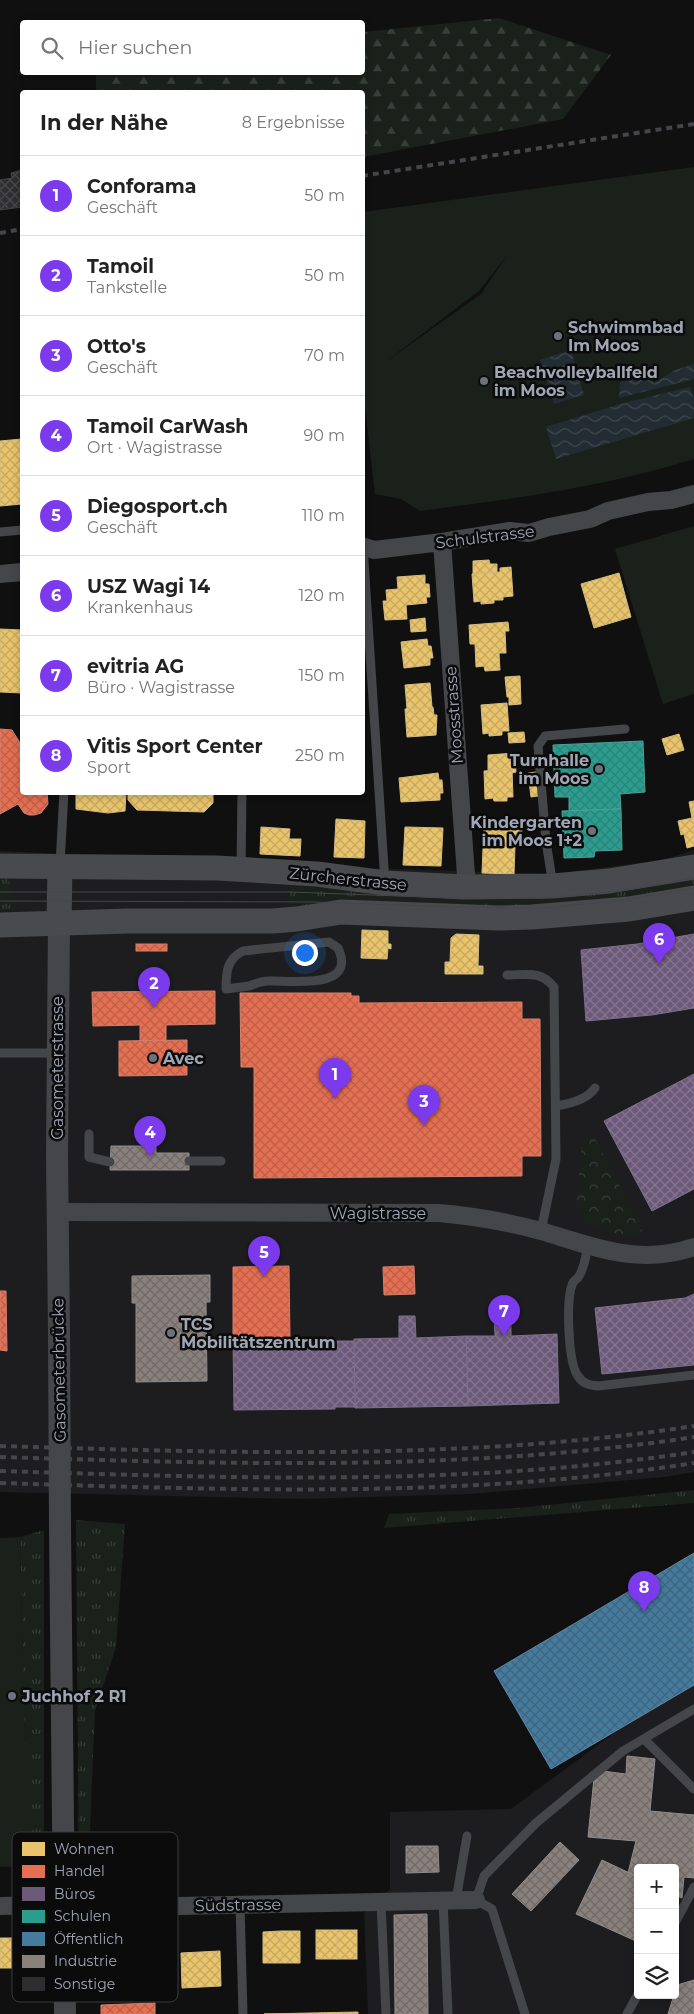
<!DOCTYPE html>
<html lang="de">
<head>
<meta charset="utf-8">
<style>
  body { margin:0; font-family:Montserrat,sans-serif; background:#f2f2f2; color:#222 }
  .controls { position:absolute; right:15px; bottom:15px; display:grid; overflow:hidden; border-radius:5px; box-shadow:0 2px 8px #0003 }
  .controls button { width:45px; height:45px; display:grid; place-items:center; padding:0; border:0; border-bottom:1px solid #e0e0e0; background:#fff; color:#222; font:25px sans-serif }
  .you { position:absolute; left:304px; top:952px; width:18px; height:18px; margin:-12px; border:4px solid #fff; border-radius:50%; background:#1a73e8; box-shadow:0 0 0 8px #1a73e833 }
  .badge { display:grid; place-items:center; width:32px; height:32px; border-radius:50%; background:#7c3aed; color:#fff; font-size:16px; font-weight:700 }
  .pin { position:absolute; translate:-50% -41px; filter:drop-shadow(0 1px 2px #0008) }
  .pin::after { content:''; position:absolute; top:26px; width:18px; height:15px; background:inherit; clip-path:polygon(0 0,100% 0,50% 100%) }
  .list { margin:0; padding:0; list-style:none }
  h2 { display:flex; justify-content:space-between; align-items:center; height:65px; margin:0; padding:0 20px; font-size:21px }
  h2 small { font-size:16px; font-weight:400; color:#767676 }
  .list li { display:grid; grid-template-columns:32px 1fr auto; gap:15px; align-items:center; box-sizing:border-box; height:80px; padding:0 20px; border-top:1px solid #e0e0e0 }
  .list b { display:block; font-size:19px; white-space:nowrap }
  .list p { margin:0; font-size:16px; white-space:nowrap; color:#767676 }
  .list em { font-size:16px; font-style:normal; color:#767676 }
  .icon { flex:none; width:28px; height:28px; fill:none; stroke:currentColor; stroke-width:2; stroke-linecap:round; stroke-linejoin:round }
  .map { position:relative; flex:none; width:694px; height:2014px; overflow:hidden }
  .search { position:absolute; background:#fff; box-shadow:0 2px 8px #0003; left:20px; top:20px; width:345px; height:55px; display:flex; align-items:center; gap:12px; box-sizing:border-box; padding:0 18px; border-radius:5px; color:#767676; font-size:19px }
  .panel { position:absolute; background:#fff; box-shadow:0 2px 8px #0003; left:20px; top:90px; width:345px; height:705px; border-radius:5px }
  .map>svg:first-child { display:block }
</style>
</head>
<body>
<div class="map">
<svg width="694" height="2014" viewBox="0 0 694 2014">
  <defs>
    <pattern id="grass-tufts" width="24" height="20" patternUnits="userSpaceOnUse" patternTransform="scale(1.25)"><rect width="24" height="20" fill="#1a211b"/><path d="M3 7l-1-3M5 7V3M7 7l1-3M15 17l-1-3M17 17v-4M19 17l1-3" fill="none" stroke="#383e3a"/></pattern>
    <pattern id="forest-firs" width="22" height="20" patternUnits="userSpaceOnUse" patternTransform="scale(1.25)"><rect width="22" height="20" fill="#1a211b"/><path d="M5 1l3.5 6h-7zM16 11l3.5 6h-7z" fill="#383e3a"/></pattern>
    <pattern id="park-crowns" width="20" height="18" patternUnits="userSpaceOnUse" patternTransform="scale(1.25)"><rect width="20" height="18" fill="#1a211b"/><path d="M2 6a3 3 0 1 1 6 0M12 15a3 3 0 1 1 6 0" fill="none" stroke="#383e3a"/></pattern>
    <pattern id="water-waves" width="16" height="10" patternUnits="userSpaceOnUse" patternTransform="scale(1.25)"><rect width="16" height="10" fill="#232c33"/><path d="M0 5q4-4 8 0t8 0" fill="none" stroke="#40484e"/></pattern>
    <pattern id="homes-cross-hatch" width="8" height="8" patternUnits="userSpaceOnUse" patternTransform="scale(1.25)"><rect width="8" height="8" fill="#e9c46a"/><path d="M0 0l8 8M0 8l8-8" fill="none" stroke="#c4a760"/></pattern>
    <pattern id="shops-cross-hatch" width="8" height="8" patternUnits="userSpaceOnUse" patternTransform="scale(1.25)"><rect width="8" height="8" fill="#e76f51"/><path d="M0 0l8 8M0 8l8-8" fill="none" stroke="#b9604a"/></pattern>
    <pattern id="offices-cross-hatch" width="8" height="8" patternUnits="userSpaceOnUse" patternTransform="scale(1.25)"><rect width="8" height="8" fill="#6d597a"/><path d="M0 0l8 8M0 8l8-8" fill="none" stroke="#847590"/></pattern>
    <pattern id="schools-cross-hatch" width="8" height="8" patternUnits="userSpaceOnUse" patternTransform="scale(1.25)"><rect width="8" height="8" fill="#2a9d8f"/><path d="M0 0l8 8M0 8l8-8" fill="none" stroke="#2c8279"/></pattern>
    <pattern id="public-cross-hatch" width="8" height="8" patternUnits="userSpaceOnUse" patternTransform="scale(1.25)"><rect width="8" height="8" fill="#457b9d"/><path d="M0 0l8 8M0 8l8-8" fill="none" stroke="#3f657e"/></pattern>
    <pattern id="industry-cross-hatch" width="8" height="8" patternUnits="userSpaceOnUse" patternTransform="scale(1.25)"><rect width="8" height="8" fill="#8a817c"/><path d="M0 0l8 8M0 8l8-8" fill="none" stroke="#6f6967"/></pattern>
    <pattern id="building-cross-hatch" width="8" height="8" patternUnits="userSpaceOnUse" patternTransform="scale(1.25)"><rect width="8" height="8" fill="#2e2e31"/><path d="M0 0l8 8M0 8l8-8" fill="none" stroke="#49494c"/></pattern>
  </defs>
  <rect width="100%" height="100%" fill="#101011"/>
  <g fill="#1d1d1f" fill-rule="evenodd">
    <path d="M694 850V1472L664 1477 471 1494 302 1499 0 1492V851L362 868 552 874 663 860Z"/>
    <path d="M694 1681V2014H368L364 1913 390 1889V1812L511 1809 636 1717ZM638 1868H675V1995H638Z"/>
  </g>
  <g fill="url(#grass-tufts)">
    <path d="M0 873 8 877 17 905V908L13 910H0Z"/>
    <path d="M694 874V893L630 904 289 915 290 878Z"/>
    <path d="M694 1490V1503L384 1528 389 1514 518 1508Z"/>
    <path d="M76 1520 125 1524 116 1647 95 1710 87 1898 79 1897Z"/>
    <path d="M44 1530V1855H27L20 1537Z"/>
  </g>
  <path fill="url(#forest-firs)" d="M499 18 611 55 563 119 363 157 362 92H96V73L362 72 363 32Z"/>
  <path fill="url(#park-crowns)" d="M593 1135 643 1230 633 1236 612 1233 587 1222 580 1213 577 1199 582 1140Z"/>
  <g fill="#1a211b" fill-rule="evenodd">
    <path d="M694 167V459C605 487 512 499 420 511L401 499 375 494 362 382 363 212ZM508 254 481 294 384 363 479 291Z"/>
    <path d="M694 526V694L663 704 615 549Z"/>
    <path d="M20 1537 28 1866 0 1867V1538Z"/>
  </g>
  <g fill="url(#water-waves)">
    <path d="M571 350 584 395 554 404 540 360Z"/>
    <path d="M694 364V379L619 398 620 382 648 374 654 383 675 370Z"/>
    <path d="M690 387 694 399V418L556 459 546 427 620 404Z"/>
  </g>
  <g fill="url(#homes-cross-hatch)" stroke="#d3bb80">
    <path d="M22 439V504L0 506V441Z"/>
    <path d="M489 560 490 564H497V572L473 574V561Z"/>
    <path d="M511 567 513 596 503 597V600H494V603L481 604V601L474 602 472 574 500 572V568Z"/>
    <path d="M619 573 631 617 594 628 581 584Z"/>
    <path d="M425 575V584H429L430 597H426L427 603 406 605 407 619 385 620 383 601H387L386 590 398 589 397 577Z"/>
    <path d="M425 618 426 631 411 632 410 620Z"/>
    <path d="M508 622 509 631H505L506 653H499L500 670 485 671 484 666 476 667 475 644H470L469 625Z"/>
    <path d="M0 629 22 630V693L0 692Z"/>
    <path d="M427 639 428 646H431L433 658H430V665L404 668 401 642Z"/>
    <path d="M520 676 521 704 509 705V697H507L505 677Z"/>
    <path d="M430 683 432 707 407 709 405 685Z"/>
    <path d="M507 703 509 731H502V735L489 736V733L483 734 481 705Z"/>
    <path d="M433 707 434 715H437L436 735 407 737 405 709Z"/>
    <path d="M524 732 525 742 509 743 508 733Z"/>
    <path d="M679 734 684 750 667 755 662 739Z"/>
    <path d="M515 753 516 772 512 773V769L488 771V755Z"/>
    <path d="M512 769 513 797H507V801H494L493 798 485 799 484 771Z"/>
    <path d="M536 772 538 796 531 797 528 773Z"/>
    <path d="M438 773 439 780H442L443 793H440V800L401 802 399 778Z"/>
    <path d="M76 792H126L125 811 108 813 76 809Z"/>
    <path d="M128 792H213V803L204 812 137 810 128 800Z"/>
    <path d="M694 801V846L687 848 684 834 681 835 678 821 692 818 689 802Z"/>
    <path d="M336 819 365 821 364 858 334 857Z"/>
    <path d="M484 825 522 827 521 847 515 846 514 874 482 873Z"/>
    <path d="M261 827 290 829 289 839H301L300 856 260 854Z"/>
    <path d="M405 827 443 828 441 866 403 865Z"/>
    <path d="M362 930 388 931V944H391V949L388 948 387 959 361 958Z"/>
    <path d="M456 934 479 935 478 966H483V974H445V962H450L451 938Z"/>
    <rect x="316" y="1930" width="21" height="29"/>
    <rect x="337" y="1930" width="20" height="29"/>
    <path d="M281 1931 282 1963H263V1932Z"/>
    <path d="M281 1931H300V1963H282Z"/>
    <rect x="0" y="1938" width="12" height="30"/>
    <rect x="12" y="1938" width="21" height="30"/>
    <path d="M220 1951 221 1986 182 1988 181 1953Z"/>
    <path d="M358 2012V2014H264Z"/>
  </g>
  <g fill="url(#shops-cross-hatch)" stroke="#d1806f">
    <path d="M0 729 12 730 22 746V792H47L48 804 41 813 34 815H29L24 813 18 804 0 814Z"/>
    <rect x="136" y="944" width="31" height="7"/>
    <path d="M215 991V1024L166 1025V1041H140V1025L93 1026 92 992Z"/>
    <path d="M240 993H351V996H359V1003L522 1002V1019H540L541 1156H522V1176L254 1178V1067H241Z"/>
    <path d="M187 1040V1075L119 1076V1041Z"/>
    <path d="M289 1266 290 1341H233V1267Z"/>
    <path d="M414 1266 415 1294 384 1295 383 1267Z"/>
    <path d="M0 1291H6L7 1351 0 1350Z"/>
    <path d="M155 2003V2014H101V2005Z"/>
  </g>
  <g fill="url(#offices-cross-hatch)" stroke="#7c708b">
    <path d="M694 934V1008L652 1015 586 1021 581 950 637 944Z"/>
    <path d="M694 1074V1189L652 1211 604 1121Z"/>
    <path d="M694 1294V1365L602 1374 595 1308 685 1298Z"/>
    <path d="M494 1314H511V1336L557 1334 559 1403 468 1406 466 1336H495Z"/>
    <path d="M399 1316H415L416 1338 466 1336 468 1406 355 1408 354 1339 399 1338Z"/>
    <path d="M233 1341H354L355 1407H335V1409L234 1410Z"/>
  </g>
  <g fill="url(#schools-cross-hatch)" stroke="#4da09a">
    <path d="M643 741 645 792 620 794 621 809 569 811V797H555L553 745Z"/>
    <path d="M621 809 622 850 595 851 594 857 564 858 562 811Z"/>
  </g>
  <path fill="url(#public-cross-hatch)" stroke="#6088a4" d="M694 1553V1685L551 1769 494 1671Z"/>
  <g fill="url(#industry-cross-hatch)" stroke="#908c8d">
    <path d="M111 1146H156V1153H189V1170H110Z"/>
    <path d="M210 1275V1302H206L207 1381 136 1382V1303H132V1276Z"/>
    <path d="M627 1756 655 1759 650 1811 694 1815V1878L684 1877 682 1898 675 1895V1868H638V1877L628 1873 636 1841 588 1837 594 1778 602 1771 626 1774Z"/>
    <path d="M560 1842 579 1860 531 1911 512 1894Z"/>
    <path d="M406 1846H438L439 1872 406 1873Z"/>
    <path d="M602 1860 638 1877V1942L576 1914Z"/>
    <path d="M427 1914 428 2014H395L394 1915Z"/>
    <path d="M694 1980V2014H668L677 1985Z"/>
  </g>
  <path fill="url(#building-cross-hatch)" stroke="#3f4145" d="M22 170V207L0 210V180L12 178 11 173Z"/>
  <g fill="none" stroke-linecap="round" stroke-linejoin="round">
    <g stroke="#44464a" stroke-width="9">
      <path d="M0 532 22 530"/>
      <path d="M363 546 385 883"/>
      <path d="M60 864 64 792"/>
      <path d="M241 868 242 792"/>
      <path d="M553 886 546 841 538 746 545 736 625 729"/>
      <path d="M329 942 338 948C358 991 290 980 268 981 261 981 255 984 249 986 241 987 233 988 226 989 226 972 227 959 243 951Z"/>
      <path d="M507 975C527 975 540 970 554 987L556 1159 541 1231"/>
      <path d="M0 1053H57"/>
      <path d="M556 1106C569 1104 587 1100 595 1088"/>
      <path d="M89 1134V1157L110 1162"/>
      <path d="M189 1161H221"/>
      <path d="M588 1246C586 1255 584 1269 579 1276 577 1280 573 1280 572 1285 566 1301 568 1363 578 1376 583 1384 589 1385 598 1386L694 1375"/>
      <path d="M644 1739 694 1789"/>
      <path d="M443 1900 448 2014"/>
      <path d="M456 1900 467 1836"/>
      <path d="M381 1902 386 2014"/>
      <path d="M240 1904 243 2014"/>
      <path d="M675 1923 694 1887"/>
      <path d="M525 2014 492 1909 476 1900 484 1876 536 1823 623 1751 694 1709"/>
      <path d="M627 2014 638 1994"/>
    </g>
    <g stroke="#44464a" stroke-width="18">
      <path d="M442 542 466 875 464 887"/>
      <path d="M362 546 374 550 442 542 510 531 529 533 549 527 590 519 608 511 648 502 671 500 694 494"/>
      <path d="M0 574 22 572"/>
      <path d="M57 1212 439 1213C473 1216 508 1222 541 1231 594 1247 638 1266 694 1247"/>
      <path d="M0 1906 50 1905 75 1908 476 1900"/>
    </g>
    <g stroke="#44464a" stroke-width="22">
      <path d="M59 923 57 1155 59 1331"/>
      <path d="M60 1528 65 2014"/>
    </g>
    <g stroke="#484a4e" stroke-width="25">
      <path d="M0 866 217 868 317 874 385 883 464 887 553 886 609 881 694 867"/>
      <path d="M59 923 60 867"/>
      <path d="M0 925 128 921H273L297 919 341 912 498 918 532 917 629 909 694 898"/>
    </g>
    <g stroke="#45464a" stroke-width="1">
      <path d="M0 892H290L455 898H544L621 891 694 878"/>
      <path d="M0 901 315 902 457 907 544 908 624 900 694 888"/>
    </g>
    <g stroke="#45464a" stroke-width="4" stroke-dasharray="6 5" stroke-linecap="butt">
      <path d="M362 176 694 124"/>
      <path d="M0 233 22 229"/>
      <path d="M0 1446C231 1453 464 1461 694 1426"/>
      <path d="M0 1457C232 1464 464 1472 694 1437"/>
      <path d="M0 1471C231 1478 465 1487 694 1452"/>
      <path d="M0 1483C231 1490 465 1499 694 1463"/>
    </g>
    <path stroke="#44464a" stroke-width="22" d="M59 1331 60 1528"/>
  </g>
  <g fill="#6d727b" stroke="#0b0b0c" stroke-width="2">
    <circle cx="558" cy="336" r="5"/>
    <circle cx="484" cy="381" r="5"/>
    <circle cx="599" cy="769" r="5"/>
    <circle cx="592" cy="831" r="5"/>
    <circle cx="153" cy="1058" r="5"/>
    <circle cx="171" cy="1333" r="5"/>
    <circle cx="12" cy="1696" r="5"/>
  </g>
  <g text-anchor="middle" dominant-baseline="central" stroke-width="5" stroke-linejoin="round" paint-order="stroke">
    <g font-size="16" font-weight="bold" fill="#9fa6b4" stroke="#0b0b0c" text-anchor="start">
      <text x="568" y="327">Schwimmbad<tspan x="568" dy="18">Im Moos</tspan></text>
      <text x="494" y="372">Beachvolleyballfeld<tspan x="494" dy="18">im Moos</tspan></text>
      <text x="589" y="760" text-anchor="end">Turnhalle<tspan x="589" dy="18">im Moos</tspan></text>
      <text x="582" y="822" text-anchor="end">Kindergarten<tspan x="582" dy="18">im Moos 1+2</tspan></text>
      <text x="163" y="1058">Avec</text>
      <text x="181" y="1324">TCS<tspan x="181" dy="18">Mobilitätszentrum</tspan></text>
      <text x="22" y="1696">Juchhof 2 R1</text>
    </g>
    <g font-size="16" fill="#9fa6b4" stroke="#0b0b0c">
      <text transform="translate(485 537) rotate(-7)">Schulstrasse</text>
      <text transform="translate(454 715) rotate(-94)">Moosstrasse</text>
      <text transform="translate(348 879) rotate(6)">Zürcherstrasse</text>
      <text transform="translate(57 1068) rotate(-90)">Gasometerstrasse</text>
      <text x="378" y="1213">Wagistrasse</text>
      <text transform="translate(59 1370) rotate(-91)">Gasometerbrücke</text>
      <text transform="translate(238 1905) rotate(-1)">Südstrasse</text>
    </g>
  </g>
  <rect x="12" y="1832" width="166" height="170" rx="8" fill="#0b0b0c" stroke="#373a3e" stroke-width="1"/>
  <rect x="22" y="1842" width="23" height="14" fill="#e9c46a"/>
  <rect x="22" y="1865" width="23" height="13" fill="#e76f51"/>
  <rect x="22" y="1887" width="23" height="14" fill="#6d597a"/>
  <rect x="22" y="1910" width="23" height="13" fill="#2a9d8f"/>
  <rect x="22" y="1932" width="23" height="14" fill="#457b9d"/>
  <rect x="22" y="1955" width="23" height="13" fill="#8a817c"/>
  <rect x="22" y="1977" width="23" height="14" fill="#2e2e31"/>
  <g font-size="14" fill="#9fa6b4">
    <text x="54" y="1854">Wohnen</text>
    <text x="54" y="1876">Handel</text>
    <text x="54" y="1899">Büros</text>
    <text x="54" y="1921">Schulen</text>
    <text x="54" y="1944">Öffentlich</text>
    <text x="54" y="1966">Industrie</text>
    <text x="54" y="1989">Sonstige</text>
  </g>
</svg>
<div class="controls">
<button>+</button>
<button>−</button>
<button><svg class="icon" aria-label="layers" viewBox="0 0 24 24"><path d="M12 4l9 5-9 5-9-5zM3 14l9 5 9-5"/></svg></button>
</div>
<div class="you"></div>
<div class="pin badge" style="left:335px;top:1099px">1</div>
<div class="pin badge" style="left:154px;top:1008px">2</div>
<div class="pin badge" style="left:424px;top:1126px">3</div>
<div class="pin badge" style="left:150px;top:1157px">4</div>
<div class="pin badge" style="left:264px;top:1277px">5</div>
<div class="pin badge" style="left:659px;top:964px">6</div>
<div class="pin badge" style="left:504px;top:1336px">7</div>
<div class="pin badge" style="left:644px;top:1612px">8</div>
<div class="search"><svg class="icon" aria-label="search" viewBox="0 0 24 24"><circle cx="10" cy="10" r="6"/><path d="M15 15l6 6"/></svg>Hier suchen</div>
<section class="panel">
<h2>In der Nähe<small>8 Ergebnisse</small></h2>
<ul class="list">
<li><span class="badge">1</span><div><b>Conforama</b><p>Geschäft</p></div><em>50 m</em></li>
<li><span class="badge">2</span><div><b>Tamoil</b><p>Tankstelle</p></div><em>50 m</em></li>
<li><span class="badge">3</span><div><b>Otto's</b><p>Geschäft</p></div><em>70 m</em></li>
<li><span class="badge">4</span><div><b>Tamoil CarWash</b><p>Ort · Wagistrasse</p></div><em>90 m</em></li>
<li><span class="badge">5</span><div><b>Diegosport.ch</b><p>Geschäft</p></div><em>110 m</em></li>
<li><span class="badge">6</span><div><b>USZ Wagi 14</b><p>Krankenhaus</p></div><em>120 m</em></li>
<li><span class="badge">7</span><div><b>evitria AG</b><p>Büro · Wagistrasse</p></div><em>150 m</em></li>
<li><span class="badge">8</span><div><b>Vitis Sport Center</b><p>Sport</p></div><em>250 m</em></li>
</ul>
</section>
</div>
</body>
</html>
